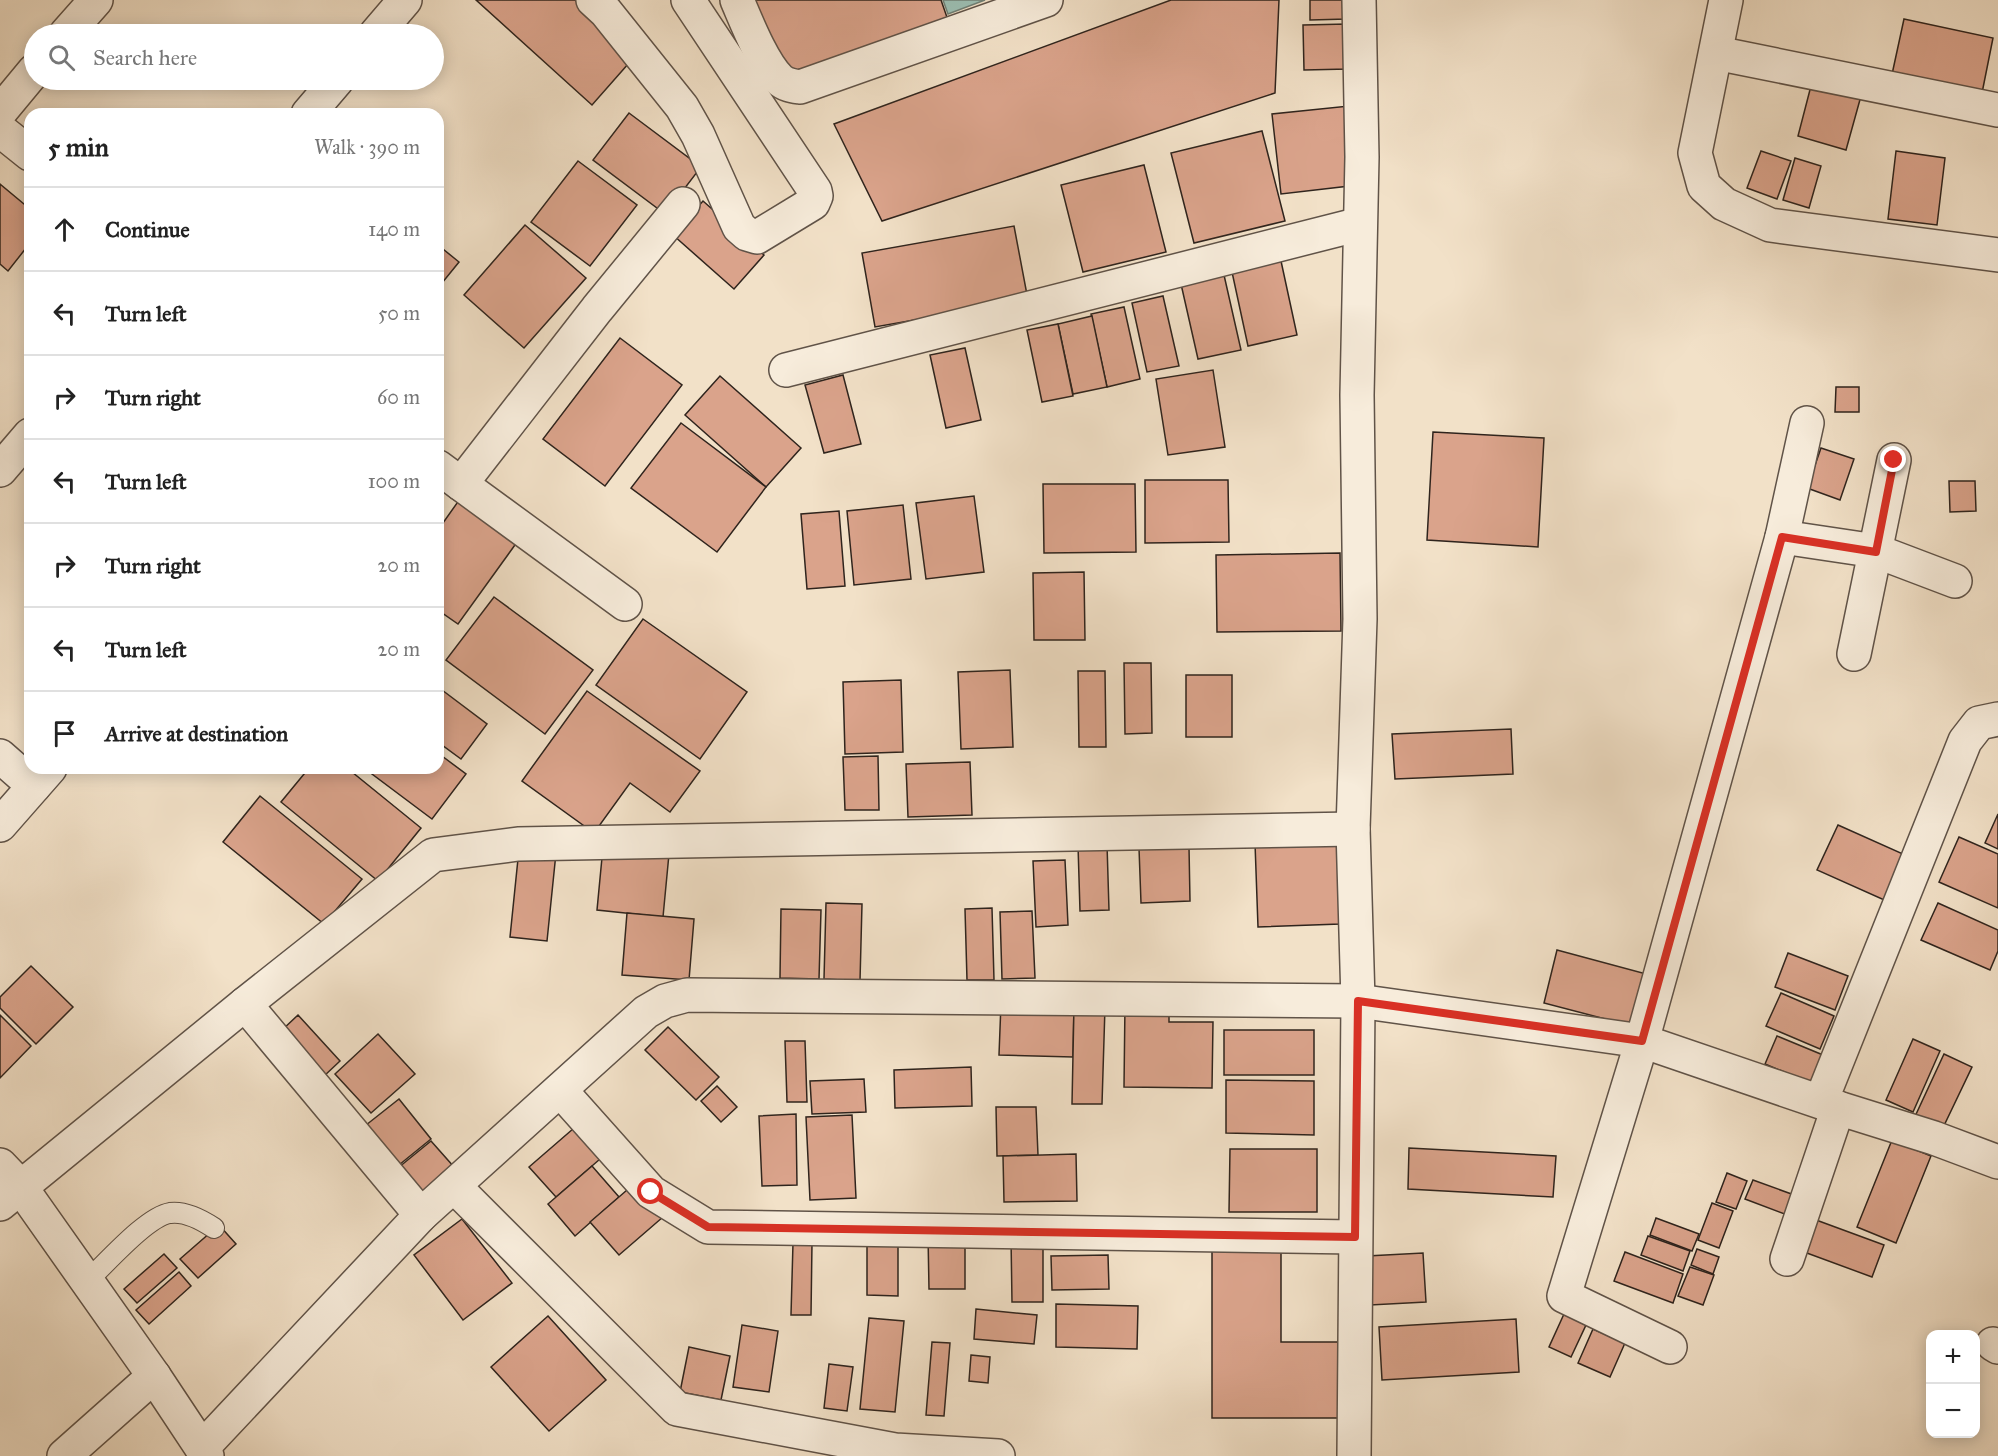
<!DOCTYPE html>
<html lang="en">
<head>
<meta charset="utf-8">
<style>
  body { margin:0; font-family:"IM FELL Great Primer",serif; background:#f2f2f2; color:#222 }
  .controls { position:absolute; right:18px; bottom:18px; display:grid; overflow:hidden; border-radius:12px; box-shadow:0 3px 15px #0003 }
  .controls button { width:54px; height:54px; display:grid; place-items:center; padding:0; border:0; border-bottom:2px solid #e0e0e0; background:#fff; color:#222; font:30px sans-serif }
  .stop { position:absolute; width:18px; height:18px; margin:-14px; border:4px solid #d93025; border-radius:50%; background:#fff }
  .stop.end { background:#d93025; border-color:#fff; box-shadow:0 2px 6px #0008 }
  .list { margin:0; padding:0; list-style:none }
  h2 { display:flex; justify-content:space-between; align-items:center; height:78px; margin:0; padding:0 24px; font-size:26px }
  h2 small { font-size:20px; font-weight:400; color:#767676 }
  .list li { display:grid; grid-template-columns:39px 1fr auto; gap:18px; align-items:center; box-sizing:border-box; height:84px; padding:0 24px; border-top:2px solid #e0e0e0 }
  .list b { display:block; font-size:22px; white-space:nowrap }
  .list em { font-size:20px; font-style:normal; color:#767676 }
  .icon { flex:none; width:33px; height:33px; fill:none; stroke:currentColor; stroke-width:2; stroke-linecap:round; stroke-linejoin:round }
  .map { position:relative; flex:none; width:1998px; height:1456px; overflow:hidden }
  .search { position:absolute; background:#fff; box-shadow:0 3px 15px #0003; left:24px; top:24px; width:420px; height:66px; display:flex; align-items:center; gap:15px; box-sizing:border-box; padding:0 21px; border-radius:33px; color:#767676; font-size:22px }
  .panel { position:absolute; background:#fff; box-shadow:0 3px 15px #0003; left:24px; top:108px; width:420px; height:666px; border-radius:18px }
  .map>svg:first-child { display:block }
</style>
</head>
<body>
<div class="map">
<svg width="1998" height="1456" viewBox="0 0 1998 1456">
  <rect width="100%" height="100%" fill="#f2e1c8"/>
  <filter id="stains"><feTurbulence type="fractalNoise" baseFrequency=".00333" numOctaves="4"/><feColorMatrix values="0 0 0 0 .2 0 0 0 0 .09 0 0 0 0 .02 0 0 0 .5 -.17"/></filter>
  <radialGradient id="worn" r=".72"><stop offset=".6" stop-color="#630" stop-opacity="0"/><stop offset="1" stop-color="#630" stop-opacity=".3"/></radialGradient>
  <path fill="#9cbeb2" stroke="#708076" stroke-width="1.5" d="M943 0H985L948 14Z"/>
  <g fill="#daa38b" stroke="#2f241d" stroke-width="1.5">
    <path d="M476 0H575L636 55 592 105Z"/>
    <path d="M753 0H941L950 26 787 76Z"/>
    <path d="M1171 0H1279L1275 93 882 221 834 124Z"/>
    <path d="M1310 0H1347V19L1310 20Z"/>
    <path d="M1904 19 1993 38 1981 98 1891 79Z"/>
    <path d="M1347 24 1348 69 1304 70 1303 25Z"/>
    <path d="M1812 82 1861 96 1846 150 1798 136Z"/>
    <path d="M1349 106 1358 185 1281 194 1272 114Z"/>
    <path d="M629 113 701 167 665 214 593 160Z"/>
    <path d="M1262 131 1285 221 1194 243 1171 153Z"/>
    <path d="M1761 151 1791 161 1777 199 1747 188Z"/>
    <path d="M1896 151 1945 158 1937 225 1888 219Z"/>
    <path d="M1795 158 1821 166 1809 208 1783 200Z"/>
    <path d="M578 161 637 205 590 266 531 222Z"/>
    <path d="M1144 165 1166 252 1083 272 1061 185Z"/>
    <path d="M0 184 30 209V243L8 271 0 264Z"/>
    <path d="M703 201 764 255 734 289 673 235Z"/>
    <path d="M525 225 586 278 524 348 464 295Z"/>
    <path d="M1014 226 1028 300 875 327 862 253Z"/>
    <path d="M438 245 459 262 438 288Z"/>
    <path d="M1281 261 1297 335 1248 346 1232 272Z"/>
    <path d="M1224 275 1241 350 1198 359 1181 284Z"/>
    <path d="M1163 296 1179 366 1147 372 1132 303Z"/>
    <path d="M1124 307 1140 379 1107 387 1091 314Z"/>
    <path d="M1092 316 1107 387 1073 394 1058 324Z"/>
    <path d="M1058 324 1073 396 1042 402 1027 330Z"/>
    <path d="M620 338 682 385 605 486 543 439Z"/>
    <path d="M965 348 981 420 946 428 930 355Z"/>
    <path d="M1213 370 1225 447 1168 455 1156 379Z"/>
    <path d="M843 375 861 444 824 453 805 385Z"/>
    <path d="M720 376 801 448 766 487 685 415Z"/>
    <path d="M1836 387H1859V412H1835Z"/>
    <path d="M681 423 766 487 717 552 631 488Z"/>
    <path d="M1433 432 1544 438 1538 547 1427 540Z"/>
    <path d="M1821 448 1854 459 1840 500 1807 488Z"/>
    <path d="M1145 480H1228L1229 542 1145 543Z"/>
    <path d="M1949 481H1975L1976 511 1950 512Z"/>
    <path d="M1043 484H1135L1136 552 1044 553Z"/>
    <path d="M462 496 520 538 458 624 438 610V530Z"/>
    <path d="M974 496 984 572 926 579 916 503Z"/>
    <path d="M903 505 911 579 854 585 847 511Z"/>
    <path d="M839 511 845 586 807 589 801 514Z"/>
    <path d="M1340 553 1341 631 1217 632 1216 555Z"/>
    <path d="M1084 572 1085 640H1034L1033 573Z"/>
    <path d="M494 597 593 670 545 734 446 660Z"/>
    <path d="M643 619 747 692 700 759 596 685Z"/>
    <path d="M1124 663H1151L1152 733 1125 734Z"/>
    <path d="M1010 670 1013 747 961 749 958 672Z"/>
    <path d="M1078 671H1105L1106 747H1079Z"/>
    <rect x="1186" y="675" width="46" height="62"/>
    <path d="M901 680 903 752 845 754 843 682Z"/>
    <path d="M438 687 487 724 461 759 438 742Z"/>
    <path d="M587 691 700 771 670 812 630 783 594 833 522 781Z"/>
    <path d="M1511 729 1513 774 1395 779 1392 734Z"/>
    <path d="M438 753 466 774 432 819 364 768H438Z"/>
    <path d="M878 756 879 810H845L843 757Z"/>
    <path d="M970 762 972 815 908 817 906 764Z"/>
    <path d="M309 768H347L421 828 378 881 281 802Z"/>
    <path d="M260 796 362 879 324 924 223 842Z"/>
    <path d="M1998 814V849L1985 843Z"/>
    <path d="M1838 825 1912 858 1891 903 1817 870Z"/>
    <path d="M1959 837 1998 854V908L1939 882Z"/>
    <path d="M1337 840 1340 924 1258 927 1255 843Z"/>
    <path d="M1107 844 1109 910 1080 911 1078 845Z"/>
    <path d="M603 847 669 854 663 917 597 910Z"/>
    <path d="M1189 847 1190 901 1141 903 1139 848Z"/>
    <path d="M519 849 556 853 547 941 510 937Z"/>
    <path d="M1065 860 1068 925 1036 927 1033 861Z"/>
    <path d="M826 903 862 904 860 981 824 979Z"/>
    <path d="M1938 903 1998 930V951L1990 970 1921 940Z"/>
    <path d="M992 908 994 980H967L965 909Z"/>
    <path d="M781 909 821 910 819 979 780 978Z"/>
    <path d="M1032 911 1035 978 1002 979 1000 912Z"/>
    <path d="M627 913 694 919 689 980 622 975Z"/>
    <path d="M1557 950 1650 975 1636 1027 1544 1003Z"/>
    <path d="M1788 953 1848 976 1835 1010 1775 987Z"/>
    <path d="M31 966 73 1007 36 1044 0 1008V997Z"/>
    <path d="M1781 993 1834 1016 1820 1049 1766 1026Z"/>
    <path d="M1001 1003 1074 1005 1073 1057 999 1055Z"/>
    <path d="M1125 1003 1169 1004V1022H1213L1212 1088 1124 1087Z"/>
    <path d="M1074 1005 1105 1007 1102 1104H1072Z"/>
    <path d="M0 1015 31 1046 0 1078Z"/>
    <path d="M298 1015 340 1061 323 1077 281 1031Z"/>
    <path d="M668 1027 719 1077 696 1100 645 1050Z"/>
    <rect x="1224" y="1030" width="90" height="45"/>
    <path d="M378 1034 415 1074 371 1113 335 1074Z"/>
    <path d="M1777 1036 1823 1055 1811 1083 1765 1064Z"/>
    <path d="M1913 1039 1940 1051 1913 1112 1886 1100Z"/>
    <path d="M785 1041H805L807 1102H787Z"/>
    <path d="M1944 1054 1972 1067 1939 1136 1912 1123Z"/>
    <path d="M971 1067 972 1106 895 1108 894 1070Z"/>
    <path d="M864 1079 866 1112 812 1114 810 1081Z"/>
    <path d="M1226 1080 1314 1081V1135L1226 1133Z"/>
    <path d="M717 1086 737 1107 721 1122 701 1101Z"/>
    <path d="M399 1099 431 1139 394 1169 361 1129Z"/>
    <path d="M996 1107H1036L1038 1155 997 1156Z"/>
    <path d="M796 1114 797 1185 762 1186 759 1116Z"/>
    <path d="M852 1115 856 1198 810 1200 806 1117Z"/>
    <path d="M581 1122 607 1153 556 1197 529 1167Z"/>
    <path d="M1892 1140 1931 1156 1896 1243 1857 1227Z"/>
    <path d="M431 1141 454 1167 415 1199 393 1172Z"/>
    <path d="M1409 1148 1556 1156 1553 1197 1408 1189Z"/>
    <path d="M1230 1149H1317V1212H1229Z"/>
    <path d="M1076 1154 1077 1201 1004 1202 1003 1156Z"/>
    <path d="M592 1166 619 1197 575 1236 548 1204Z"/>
    <path d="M1727 1173 1747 1181 1736 1209 1716 1202Z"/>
    <path d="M1753 1180 1797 1196 1790 1216 1745 1199Z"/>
    <path d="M634 1184 663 1217 619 1255 590 1222Z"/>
    <path d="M1712 1203 1733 1211 1719 1248 1698 1240Z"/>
    <path d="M1808 1217 1884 1245 1872 1277 1796 1249Z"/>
    <path d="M1656 1218 1699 1234 1692 1251 1650 1235Z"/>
    <path d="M462 1219 512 1283 463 1320 414 1255Z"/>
    <path d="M219 1225 236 1244 198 1278 180 1259Z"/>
    <path d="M867 1235H898V1296L867 1295Z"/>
    <path d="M928 1235H965V1289H929Z"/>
    <path d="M1648 1236 1690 1251 1683 1271 1641 1255Z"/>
    <path d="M1011 1238 1043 1239V1302H1012Z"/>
    <path d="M1212 1238H1281V1342H1339V1418H1212Z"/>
    <path d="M793 1243H812L811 1315H791Z"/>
    <path d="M1697 1249 1719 1257 1713 1274 1691 1265Z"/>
    <path d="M1625 1252 1683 1274 1673 1303 1614 1281Z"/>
    <path d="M1423 1253 1426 1302 1370 1305 1367 1256Z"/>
    <path d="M164 1254 177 1268 137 1303 124 1289Z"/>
    <path d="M1108 1255 1109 1289 1052 1290 1051 1256Z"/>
    <path d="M1690 1267 1714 1275 1703 1305 1678 1296Z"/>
    <path d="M179 1272 191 1286 149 1324 136 1310Z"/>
    <path d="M1056 1304 1138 1306 1137 1349 1056 1347Z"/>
    <path d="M976 1309 1037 1315 1034 1344 974 1339Z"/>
    <path d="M1564 1314 1586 1325 1571 1357 1549 1347Z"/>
    <path d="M548 1316 606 1380 549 1431 491 1367Z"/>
    <path d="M869 1318 904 1321 895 1412 860 1409Z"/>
    <path d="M1516 1319 1519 1372 1382 1380 1379 1327Z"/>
    <path d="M742 1325 778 1331 769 1392 733 1387Z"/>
    <path d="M1593 1329 1625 1343 1610 1377 1578 1363Z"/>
    <path d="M932 1342 950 1343 944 1416 926 1415Z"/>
    <path d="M689 1347 730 1356 721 1400 680 1392Z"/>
    <path d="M971 1355 990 1357 988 1383 969 1381Z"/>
    <path d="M829 1364 853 1367 847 1411 824 1408Z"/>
  </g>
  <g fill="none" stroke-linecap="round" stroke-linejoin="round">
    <g stroke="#605348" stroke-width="22">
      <path id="lane" d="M87 1281C106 1264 146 1217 170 1213 185 1211 202 1220 214 1228"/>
    </g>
    <g stroke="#605348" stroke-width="36">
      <g id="street">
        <path d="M593 0 606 12 682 107 698 135 739 227 747 234 757 237 813 203 816 196 815 191 688 0"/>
        <path d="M737 0C747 23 762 62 779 79 785 85 793 86 800 87L1046 0"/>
        <path d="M1726 0 1695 153 1704 186 1724 204 1770 225 1998 255"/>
        <path d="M66 34 96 0"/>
        <path d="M376 34 405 0"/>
        <path d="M1716 53 1998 110"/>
        <path d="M0 112 34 71"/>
        <path d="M308 114 337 80"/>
        <path d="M0 130 30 154"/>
        <path d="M786 370 1360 224"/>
        <path d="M438 467 461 484 597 309 683 204"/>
        <path d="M0 470 30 435"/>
        <path d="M461 484 625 604"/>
        <path d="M1782 537 1876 551 1955 581"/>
        <path d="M1854 654 1894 460"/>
        <path d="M0 756 34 786"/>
        <path d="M0 825 50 768"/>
        <path d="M245 1004 421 1215"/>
        <path d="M560 1090 651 1192 708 1227 1355 1237"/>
        <path d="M1821 1101 1965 741 1979 723 1998 719"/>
        <path d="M0 1165 20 1186 154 1376 207 1456"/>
        <path d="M454 1186 677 1409 895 1450 998 1456"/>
        <path d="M0 1204 245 1004 433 855 518 844 1353 829"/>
        <path d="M1787 1259 1838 1108"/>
        <path d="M1993 1344 1998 1347"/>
        <path d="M1670 1347 1564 1296 1642 1041 1782 537 1807 423"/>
        <path d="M202 1448 421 1215 646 1012 665 1001 687 995 1358 1001 1642 1041 1838 1108 1934 1138 1998 1162"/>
        <path d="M64 1456 154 1376"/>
        <path d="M1354 1456 1358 1001 1353 829 1360 619 1357 395 1362 157 1359 0"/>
      </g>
    </g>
    <use href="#lane" stroke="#f7ecdb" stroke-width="20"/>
    <use href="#street" stroke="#f7ecdb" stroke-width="33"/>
  </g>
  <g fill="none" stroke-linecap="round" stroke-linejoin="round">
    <path stroke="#d93025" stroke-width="8" d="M651 1192 708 1227 1355 1237 1358 1001 1642 1041 1782 537 1876 552 1894 460"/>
  </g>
  <rect width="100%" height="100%" filter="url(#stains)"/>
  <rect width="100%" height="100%" fill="url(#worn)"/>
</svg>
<div class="controls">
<button>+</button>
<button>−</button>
</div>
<div class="stop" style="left:651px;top:1192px"></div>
<div class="stop end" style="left:1894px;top:460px"></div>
<div class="search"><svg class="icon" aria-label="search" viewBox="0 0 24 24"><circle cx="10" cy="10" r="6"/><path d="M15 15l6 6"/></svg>Search here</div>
<section class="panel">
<h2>5 min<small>Walk · 390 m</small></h2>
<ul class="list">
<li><svg class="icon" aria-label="ahead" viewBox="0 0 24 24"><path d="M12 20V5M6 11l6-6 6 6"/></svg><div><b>Continue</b></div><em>140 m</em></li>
<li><svg class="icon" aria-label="left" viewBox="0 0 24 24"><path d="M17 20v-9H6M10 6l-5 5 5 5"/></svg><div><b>Turn left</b></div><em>50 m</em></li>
<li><svg class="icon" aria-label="right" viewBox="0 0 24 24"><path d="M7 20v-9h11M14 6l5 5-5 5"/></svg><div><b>Turn right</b></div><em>60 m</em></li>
<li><svg class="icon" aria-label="left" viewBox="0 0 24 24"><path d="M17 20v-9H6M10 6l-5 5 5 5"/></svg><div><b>Turn left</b></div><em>100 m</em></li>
<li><svg class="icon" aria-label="right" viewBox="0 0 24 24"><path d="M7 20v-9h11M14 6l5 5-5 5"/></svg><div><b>Turn right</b></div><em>20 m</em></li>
<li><svg class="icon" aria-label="left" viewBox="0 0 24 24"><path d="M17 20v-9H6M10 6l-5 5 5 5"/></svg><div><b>Turn left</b></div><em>20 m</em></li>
<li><svg class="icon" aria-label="arrive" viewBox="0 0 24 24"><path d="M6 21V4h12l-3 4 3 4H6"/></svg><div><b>Arrive at destination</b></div></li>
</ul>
</section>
</div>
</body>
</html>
